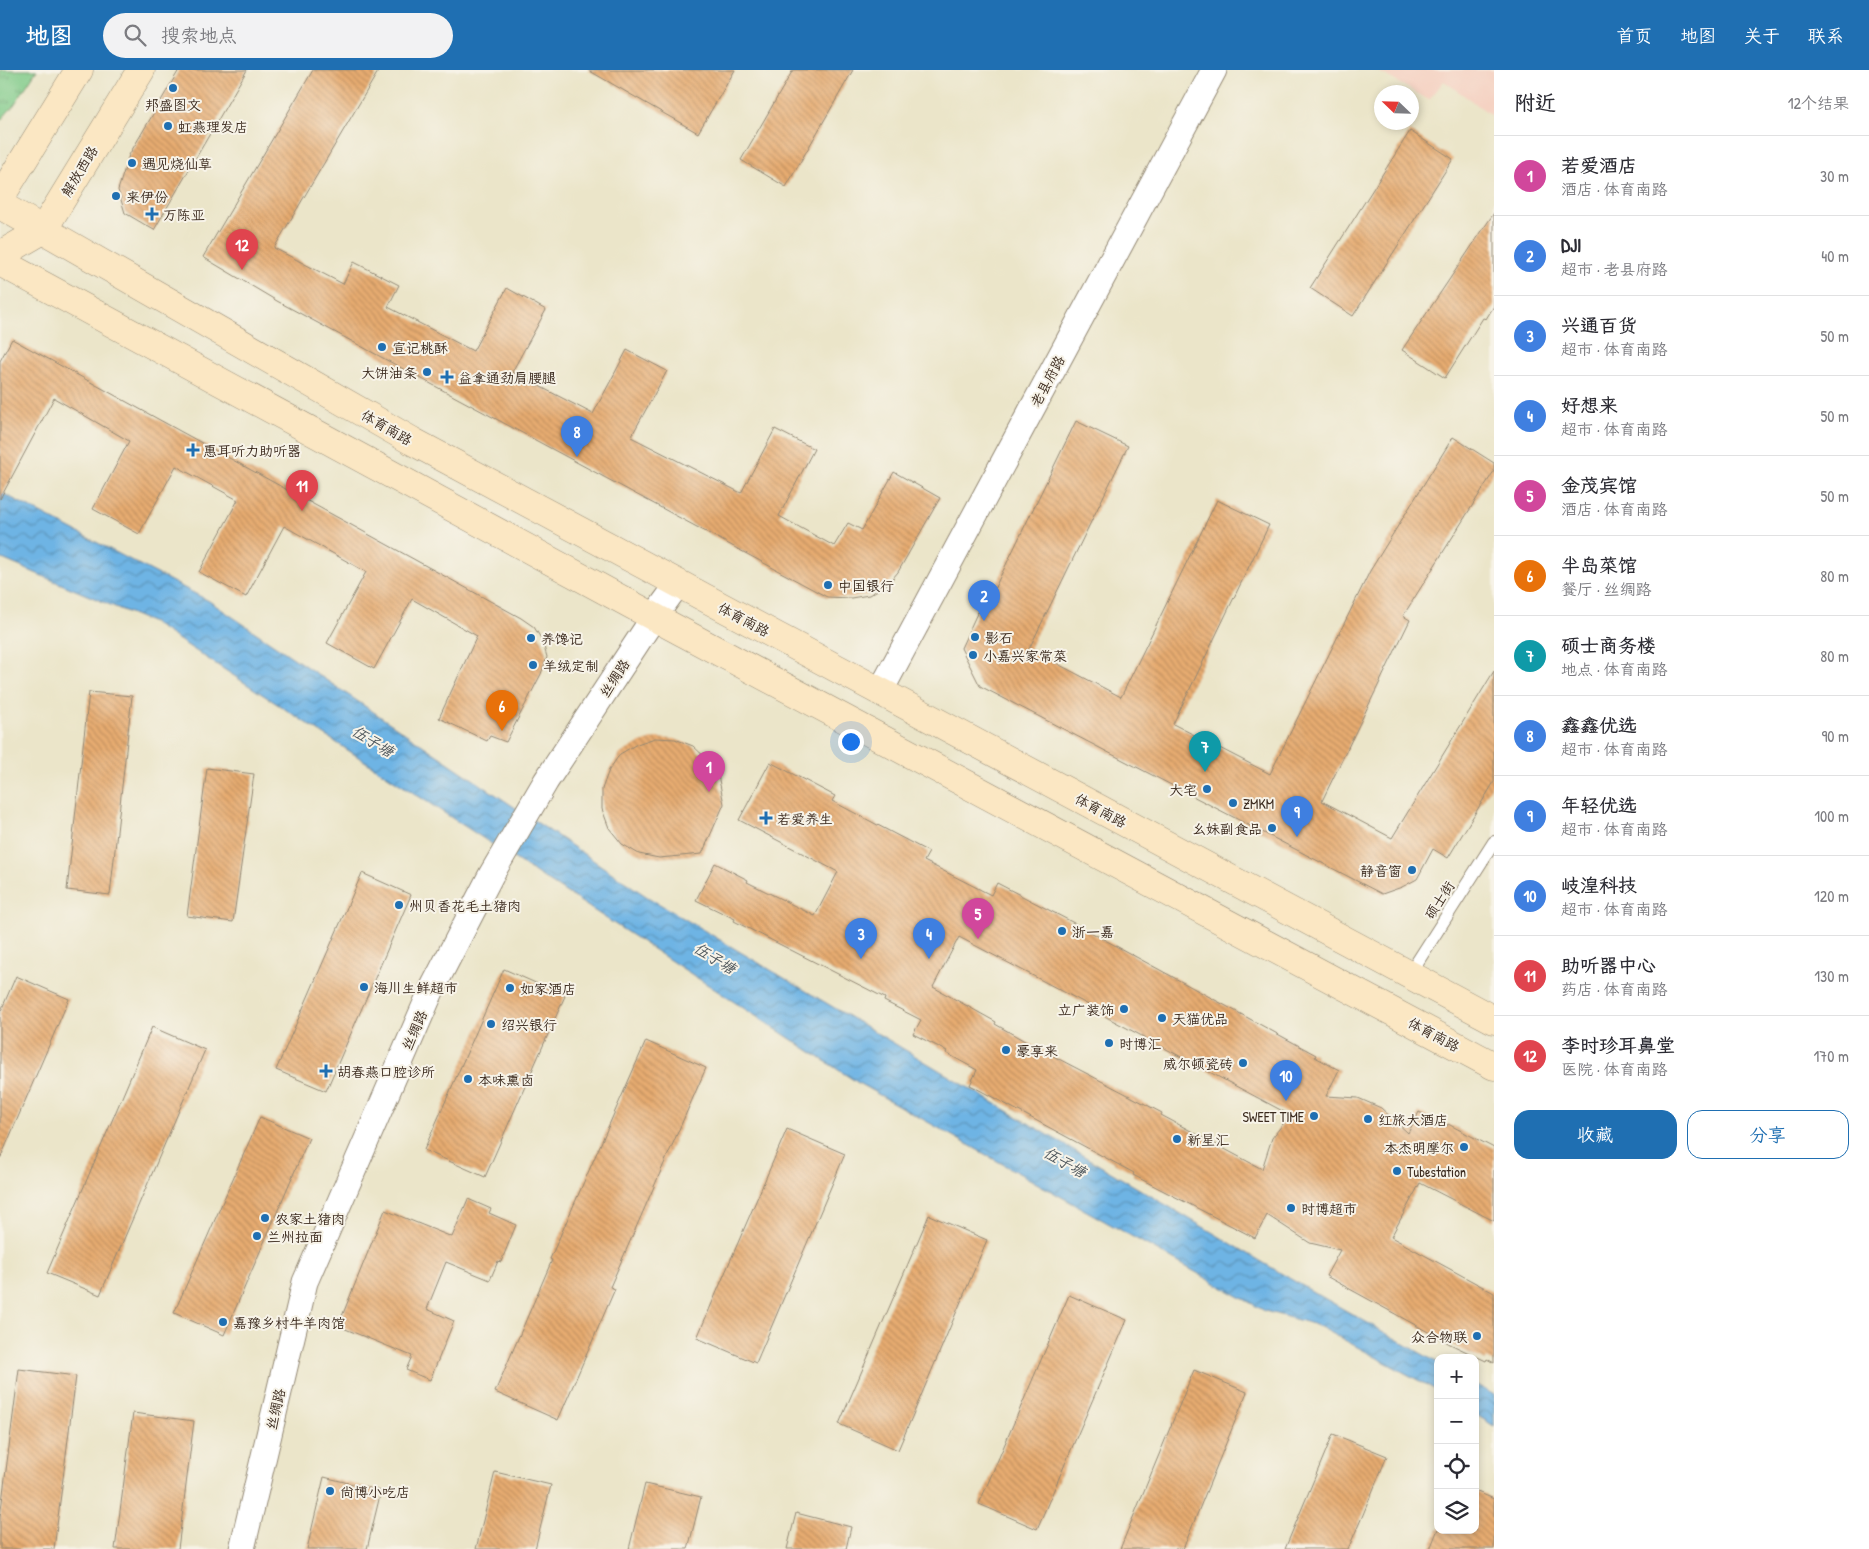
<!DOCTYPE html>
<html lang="zh">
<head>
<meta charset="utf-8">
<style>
  body { margin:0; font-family:"Patrick Hand","LXGW WenKai TC",sans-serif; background:#f2f2f3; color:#2b2b33 }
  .controls { position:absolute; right:15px; bottom:15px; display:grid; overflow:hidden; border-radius:10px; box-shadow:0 2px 8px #0003 }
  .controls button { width:45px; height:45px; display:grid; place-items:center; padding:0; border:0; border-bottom:1px solid #e1e1e2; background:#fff; color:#2b2b33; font:25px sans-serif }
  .compass { position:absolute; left:1374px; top:15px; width:45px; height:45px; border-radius:50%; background:#fff; box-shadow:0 2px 8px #0003; rotate:293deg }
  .you { position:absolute; left:850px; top:671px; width:18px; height:18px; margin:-12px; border:4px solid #fff; border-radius:50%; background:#1a73e8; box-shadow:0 0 0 8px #1a73e833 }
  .badge { display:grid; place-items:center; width:32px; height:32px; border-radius:50%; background:#1f6fb2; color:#fff; font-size:16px; font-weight:700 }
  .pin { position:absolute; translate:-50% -41px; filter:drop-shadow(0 1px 2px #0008) }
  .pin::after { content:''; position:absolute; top:26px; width:18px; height:15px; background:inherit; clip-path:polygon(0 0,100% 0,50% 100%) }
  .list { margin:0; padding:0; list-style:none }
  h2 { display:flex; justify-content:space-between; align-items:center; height:65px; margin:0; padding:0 20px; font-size:21px }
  h2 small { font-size:16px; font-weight:400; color:#7c7c81 }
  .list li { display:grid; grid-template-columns:32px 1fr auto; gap:15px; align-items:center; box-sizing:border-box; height:80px; padding:0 20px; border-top:1px solid #e1e1e2 }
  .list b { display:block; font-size:19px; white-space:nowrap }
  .list p { margin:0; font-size:16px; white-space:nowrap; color:#7c7c81 }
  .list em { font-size:16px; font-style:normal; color:#7c7c81 }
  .actions { display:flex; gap:10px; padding:15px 20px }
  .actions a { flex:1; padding:11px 0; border:1px solid #1f6fb2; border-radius:15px; text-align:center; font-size:18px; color:#1f6fb2 }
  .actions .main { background:#1f6fb2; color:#fff }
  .icon { flex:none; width:28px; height:28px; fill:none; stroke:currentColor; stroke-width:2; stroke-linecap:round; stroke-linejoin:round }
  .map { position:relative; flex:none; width:1494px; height:1479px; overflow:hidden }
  header { display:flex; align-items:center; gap:30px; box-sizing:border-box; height:70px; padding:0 25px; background:#1f6fb2; color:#fff }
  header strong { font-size:24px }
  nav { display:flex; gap:28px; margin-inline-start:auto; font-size:18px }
  .search { width:350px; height:45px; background:#f2f2f3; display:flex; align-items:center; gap:12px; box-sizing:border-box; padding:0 18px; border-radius:28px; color:#7c7c81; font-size:19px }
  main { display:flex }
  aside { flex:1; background:#fff }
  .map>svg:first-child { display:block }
</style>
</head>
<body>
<header>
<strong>地图</strong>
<div class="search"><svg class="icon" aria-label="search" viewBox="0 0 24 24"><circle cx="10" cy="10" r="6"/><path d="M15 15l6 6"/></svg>搜索地点</div>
<nav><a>首页</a><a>地图</a><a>关于</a><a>联系</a></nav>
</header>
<main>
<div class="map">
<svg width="1494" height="1479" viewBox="0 0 1494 1479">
  <defs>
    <pattern id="park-tufts" width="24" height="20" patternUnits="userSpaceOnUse" patternTransform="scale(1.25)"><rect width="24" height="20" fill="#7fca88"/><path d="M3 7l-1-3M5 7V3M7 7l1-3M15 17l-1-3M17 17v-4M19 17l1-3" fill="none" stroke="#69a46f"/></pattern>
    <pattern id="water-waves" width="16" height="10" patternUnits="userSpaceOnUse" patternTransform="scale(1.25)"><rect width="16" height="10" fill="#6eb4e4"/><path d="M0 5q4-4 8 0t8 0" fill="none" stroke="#5c93b8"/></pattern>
    <pattern id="building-back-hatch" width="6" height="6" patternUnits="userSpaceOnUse" patternTransform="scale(1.25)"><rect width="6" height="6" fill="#e7ac71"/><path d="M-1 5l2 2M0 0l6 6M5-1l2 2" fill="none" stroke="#bc8c5c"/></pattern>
  </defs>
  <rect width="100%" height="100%" fill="#f7f3e8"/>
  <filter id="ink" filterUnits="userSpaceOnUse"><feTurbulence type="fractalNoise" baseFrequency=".02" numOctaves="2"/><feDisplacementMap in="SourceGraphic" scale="10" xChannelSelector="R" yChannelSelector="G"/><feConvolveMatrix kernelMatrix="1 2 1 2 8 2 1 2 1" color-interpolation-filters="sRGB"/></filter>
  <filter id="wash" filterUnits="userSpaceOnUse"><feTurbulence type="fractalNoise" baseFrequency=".0096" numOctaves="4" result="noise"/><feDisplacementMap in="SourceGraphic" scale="20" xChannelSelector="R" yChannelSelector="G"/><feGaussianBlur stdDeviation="1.12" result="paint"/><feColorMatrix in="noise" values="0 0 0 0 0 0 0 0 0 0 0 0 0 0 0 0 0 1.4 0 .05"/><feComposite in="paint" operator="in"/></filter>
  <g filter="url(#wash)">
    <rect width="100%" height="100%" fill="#ebe5c9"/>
    <path fill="#f5d2c2" d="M1376 0H1494V47L1444 11 1429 30Z"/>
    <path fill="url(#park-tufts)" stroke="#5d7a53" d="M0 0H37L14 35 0 51Z"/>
    <g fill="url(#water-waves)" stroke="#546f81">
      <path d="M0 422 209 531 646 826 1294 1211 1438 1293V1321L1317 1255 1265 1241 860 1014 153 553 0 488Z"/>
      <path d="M1475 1314 1494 1325V1356L1475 1344Z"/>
    </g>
    <g id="blocks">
      <g fill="url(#building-back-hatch)" fill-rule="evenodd">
        <path d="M179 0H247L154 160 125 143 118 120 129 85Z"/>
        <path d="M313 0H379L274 178 343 214 354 192 399 215 388 237 473 281 507 218 546 240 512 302 593 344 627 280 667 301 631 367 741 423 775 359 814 379 779 446 834 476 848 453 862 460 894 402 940 428 898 502 888 514 869 525 851 528 827 527 277 231 203 187Z"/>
        <path d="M588 0H735L698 63Z"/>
        <path d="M793 0H853L786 117 741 90Z"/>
        <path d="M1410 61 1453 89 1353 246 1310 218Z"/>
        <path d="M1494 143V236L1486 249 1483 248 1445 308 1402 280Z"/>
        <path d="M12 269 521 548 534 557 542 570 547 587 541 604 506 672 490 666 487 671 439 648 477 566 412 529 374 599 327 573 366 502 284 456 246 527 199 502 238 430 176 396 139 464 93 439 129 371 54 328 0 429V291Z"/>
        <path d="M1076 351 1128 376 1029 579 1121 627 1217 430 1269 455 1173 654 1270 704 1370 501 1453 367 1494 393V401L1403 546 1410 550 1322 731 1392 768 1494 601V712L1448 788 1433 779 1417 809 1402 817 1382 824 980 616 961 578 979 539 983 542Z"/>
        <path d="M89 622 132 626 110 825 67 820Z"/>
        <path d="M655 668 675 669 693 676 707 689 718 705 724 734 702 784 659 788 639 784 622 774 609 758 602 739V719L609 700 620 684 637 674Z"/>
        <path d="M770 692 835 726 832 731 929 782 924 791 991 825 997 813 1072 852 1316 985 1315 987 1339 1000 1326 1026 1358 1028 1381 1038 1408 1063 1419 1042 1447 1056 1448 1054 1494 1078V1151L1420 1113 1391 1167 1494 1223V1293L1487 1289 1486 1291 1450 1274 1326 1206 1340 1180 1310 1173 1267 1145 1255 1168 1133 1105 1134 1103 970 1015 977 1000 946 983 947 981 913 964 921 950 884 931 885 928 734 851 735 849 696 830 715 793 748 810 747 812 815 846 838 802 739 750ZM959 867 1064 922 1096 939 1095 941 1290 1045 1272 1068 1262 1099 1161 1045 1162 1043 1130 1026 1030 974 995 954 996 952 933 917Z"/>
        <path d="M207 698 254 704 233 852 187 846Z"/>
        <path d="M362 803 411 825 326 1021 276 1000Z"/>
        <path d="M504 899 565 926 485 1107 424 1080Z"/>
        <path d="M16 906 69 929 0 1089V943Z"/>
        <path d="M152 957 205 980 100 1225 47 1203Z"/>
        <path d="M646 971 706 998 610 1217 615 1219 558 1350 495 1322 552 1190 550 1189Z"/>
        <path d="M260 1047 309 1068 224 1265 174 1243Z"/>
        <path d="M787 1059 845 1084 756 1293 697 1268Z"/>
        <path d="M468 1129 491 1139 489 1143 516 1155 501 1192 498 1191 490 1210 446 1192 427 1239 454 1251 430 1310 406 1300 412 1286 338 1256 385 1140 452 1167Z"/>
        <path d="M929 1145 987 1170 898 1380 839 1354Z"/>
        <path d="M1069 1225 1127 1250 1037 1459 979 1434Z"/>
        <path d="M19 1299 76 1306 54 1479H0V1447Z"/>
        <path d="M1194 1300 1247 1322 1222 1383 1183 1479H1120Z"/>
        <path d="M133 1343 194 1351 178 1479H115Z"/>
        <path d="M1333 1364 1387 1386 1362 1447 1348 1479H1285Z"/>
        <path d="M495 1402 551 1415 535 1479H476Z"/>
        <path d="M324 1407 381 1421 367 1479H307Z"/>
        <path d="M645 1414 701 1427 688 1479H629Z"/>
        <path d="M1475 1421 1494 1429V1479H1430L1438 1459 1475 1460Z"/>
        <path d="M796 1443 851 1457 846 1479H787Z"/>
      </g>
    </g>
  </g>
  <g filter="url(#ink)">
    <use href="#blocks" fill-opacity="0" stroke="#938874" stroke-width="1"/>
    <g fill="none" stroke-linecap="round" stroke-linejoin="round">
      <g stroke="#938874" stroke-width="14">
        <path id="service" d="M1409 905 1494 772"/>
      </g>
      <g stroke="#938874" stroke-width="27">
        <g id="minor">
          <path d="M880 622 1214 0"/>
          <path d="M242 1479 305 1212 432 919 491 805 546 711 654 547 678 514"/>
        </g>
      </g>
      <g stroke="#938874" stroke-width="29">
        <g id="secondary">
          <path d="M0 128 79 0"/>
          <path d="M0 135 412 371 1494 950"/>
          <path d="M0 185 43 160 141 0"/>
          <path d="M0 192 654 547 1494 996"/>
        </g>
      </g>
      <use href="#service" stroke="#fff" stroke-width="12"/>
      <use href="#minor" stroke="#fff" stroke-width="25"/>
      <use href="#secondary" stroke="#fbe7c3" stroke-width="28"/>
    </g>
  </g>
  <g fill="#1f6fb2" stroke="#f7f3e8" stroke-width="2">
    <circle cx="173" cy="18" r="5"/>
    <circle cx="168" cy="56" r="5"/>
    <circle cx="132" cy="93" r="5"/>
    <circle cx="116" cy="126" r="5"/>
    <path d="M149.5 136.5h5v5h5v5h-5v5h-5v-5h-5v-5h5z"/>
    <circle cx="382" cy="277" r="5"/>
    <circle cx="427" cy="302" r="5"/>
    <path d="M444.5 299.5h5v5h5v5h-5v5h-5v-5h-5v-5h5z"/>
    <path d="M190.5 372.5h5v5h5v5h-5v5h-5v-5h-5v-5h5z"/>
    <circle cx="828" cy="515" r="5"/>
    <circle cx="975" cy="567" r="5"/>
    <circle cx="531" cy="568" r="5"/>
    <circle cx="973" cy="585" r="5"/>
    <circle cx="533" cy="595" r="5"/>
    <circle cx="1207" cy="719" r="5"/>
    <circle cx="1233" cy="733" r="5"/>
    <path d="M763.5 740.5h5v5h5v5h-5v5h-5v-5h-5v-5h5z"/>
    <circle cx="1272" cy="758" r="5"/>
    <circle cx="1412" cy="800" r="5"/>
    <circle cx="399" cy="835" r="5"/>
    <circle cx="1062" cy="861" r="5"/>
    <circle cx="364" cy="917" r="5"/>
    <circle cx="510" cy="918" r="5"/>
    <circle cx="1124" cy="939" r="5"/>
    <circle cx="1162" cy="948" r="5"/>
    <circle cx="491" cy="954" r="5"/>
    <circle cx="1109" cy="973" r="5"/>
    <circle cx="1006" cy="980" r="5"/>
    <circle cx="1243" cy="993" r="5"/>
    <path d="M323.5 993.5h5v5h5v5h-5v5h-5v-5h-5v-5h5z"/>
    <circle cx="468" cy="1009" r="5"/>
    <circle cx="1314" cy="1046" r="5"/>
    <circle cx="1368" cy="1049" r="5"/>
    <circle cx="1177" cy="1069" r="5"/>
    <circle cx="1464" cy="1077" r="5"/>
    <circle cx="1397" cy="1101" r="5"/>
    <circle cx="1291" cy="1138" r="5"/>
    <circle cx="265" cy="1148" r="5"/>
    <circle cx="257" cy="1166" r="5"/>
    <circle cx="223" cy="1252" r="5"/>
    <circle cx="1477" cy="1266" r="5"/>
    <circle cx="330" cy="1421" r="5"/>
  </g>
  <g text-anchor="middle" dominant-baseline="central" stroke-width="4" stroke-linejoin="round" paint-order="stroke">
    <g font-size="14" fill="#3b2a1e" stroke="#f7f3e8" text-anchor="start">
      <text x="173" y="34" text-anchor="middle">邦盛图文</text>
      <text x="178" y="56">虹燕理发店</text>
      <text x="142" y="93">遇见烧仙草</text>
      <text x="126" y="126">来伊份</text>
      <text x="163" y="144">万陈亚</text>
      <text x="392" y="277">宣记桃酥</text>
      <text x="417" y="302" text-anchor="end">大饼油条</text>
      <text x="458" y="307">益拿通劲肩腰腿</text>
      <text x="203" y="380">惠耳听力助听器</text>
      <text x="838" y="515">中国银行</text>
      <text x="985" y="567">影石</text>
      <text x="541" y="568">养馋记</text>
      <text x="983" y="585">小嘉兴家常菜</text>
      <text x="543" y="595">羊绒定制</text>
      <text x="1197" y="719" text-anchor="end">大宅</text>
      <text x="1243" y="733">ZMKM</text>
      <text x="777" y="748">若爱养生</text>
      <text x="1262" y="758" text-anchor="end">幺妹副食品</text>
      <text x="1402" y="800" text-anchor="end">静音窗</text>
      <text x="409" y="835">州贝香花毛土猪肉</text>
      <text x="1072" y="861">浙一嘉</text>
      <text x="374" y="917">海川生鲜超市</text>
      <text x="520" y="918">如家酒店</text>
      <text x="1114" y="939" text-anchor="end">立广装饰</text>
      <text x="1172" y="948">天猫优品</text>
      <text x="501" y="954">绍兴银行</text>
      <text x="1119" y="973">时博汇</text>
      <text x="1016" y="980">豪享来</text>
      <text x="1233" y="993" text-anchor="end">威尔顿瓷砖</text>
      <text x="337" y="1001">胡春燕口腔诊所</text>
      <text x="478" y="1009">本味熏卤</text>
      <text x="1304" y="1046" text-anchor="end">SWEET TIME</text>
      <text x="1378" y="1049">红旅大酒店</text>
      <text x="1187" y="1069">新星汇</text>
      <text x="1454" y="1077" text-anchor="end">本杰明摩尔</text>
      <text x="1407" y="1101">Tubestation</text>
      <text x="1301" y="1138">时博超市</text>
      <text x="275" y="1148">农家土猪肉</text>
      <text x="267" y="1166">兰州拉面</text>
      <text x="233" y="1252">嘉豫乡村牛羊肉馆</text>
      <text x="1467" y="1266" text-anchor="end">众合物联</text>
      <text x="340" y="1421">尚博小吃店</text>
    </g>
    <g font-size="14" fill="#3b2a1e" stroke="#f7f3e8">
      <text transform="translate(79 101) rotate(-59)">解放西路</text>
      <text transform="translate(1047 311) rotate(-62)">老县府路</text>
      <text transform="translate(387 357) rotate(30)">体育南路</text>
      <text transform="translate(744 549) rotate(28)">体育南路</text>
      <text transform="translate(614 608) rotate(-57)">丝绸路</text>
      <text transform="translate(1101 740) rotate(28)">体育南路</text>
      <text transform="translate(1439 830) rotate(-57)">硕士街</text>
      <text transform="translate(414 960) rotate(-66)">丝绸路</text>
      <text transform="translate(1434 964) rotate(28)">体育南路</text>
      <text transform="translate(275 1339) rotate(-77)">丝绸路</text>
    </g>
    <g font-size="15" font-style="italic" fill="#4a5359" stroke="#f7f3e8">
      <text transform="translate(373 671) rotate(32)">伍子塘</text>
      <text transform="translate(715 888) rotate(32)">伍子塘</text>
      <text transform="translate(1065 1092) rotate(30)">伍子塘</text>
    </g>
  </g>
</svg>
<div class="controls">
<button>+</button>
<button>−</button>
<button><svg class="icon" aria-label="locate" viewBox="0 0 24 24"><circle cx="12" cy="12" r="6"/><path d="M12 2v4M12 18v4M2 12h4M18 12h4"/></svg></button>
<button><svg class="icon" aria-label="layers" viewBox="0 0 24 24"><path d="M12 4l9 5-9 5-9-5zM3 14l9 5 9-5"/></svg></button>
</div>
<svg class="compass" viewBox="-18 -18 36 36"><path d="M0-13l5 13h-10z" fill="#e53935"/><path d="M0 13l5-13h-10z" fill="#7c7c81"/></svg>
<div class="you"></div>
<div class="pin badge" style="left:709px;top:722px;background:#d1479c">1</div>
<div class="pin badge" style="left:984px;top:551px;background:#3f7fe0">2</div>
<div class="pin badge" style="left:861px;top:889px;background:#3f7fe0">3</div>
<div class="pin badge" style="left:929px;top:889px;background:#3f7fe0">4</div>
<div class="pin badge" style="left:978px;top:869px;background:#d1479c">5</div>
<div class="pin badge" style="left:502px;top:661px;background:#e8710a">6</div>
<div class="pin badge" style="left:1205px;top:702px;background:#0f9aa8">7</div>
<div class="pin badge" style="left:577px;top:387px;background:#3f7fe0">8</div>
<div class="pin badge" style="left:1297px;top:767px;background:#3f7fe0">9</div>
<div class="pin badge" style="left:1286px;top:1031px;background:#3f7fe0">10</div>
<div class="pin badge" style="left:302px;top:441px;background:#e0444e">11</div>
<div class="pin badge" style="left:242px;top:200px;background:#e0444e">12</div>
</div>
<aside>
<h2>附近<small>12个结果</small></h2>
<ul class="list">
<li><span class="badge" style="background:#d1479c">1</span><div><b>若爱酒店</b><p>酒店 · 体育南路</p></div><em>30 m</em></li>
<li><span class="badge" style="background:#3f7fe0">2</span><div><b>DJI</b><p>超市 · 老县府路</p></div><em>40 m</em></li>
<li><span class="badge" style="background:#3f7fe0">3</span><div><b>兴通百货</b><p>超市 · 体育南路</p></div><em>50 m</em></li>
<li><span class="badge" style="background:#3f7fe0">4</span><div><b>好想来</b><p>超市 · 体育南路</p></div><em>50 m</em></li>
<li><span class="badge" style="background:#d1479c">5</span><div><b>金茂宾馆</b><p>酒店 · 体育南路</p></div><em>50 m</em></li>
<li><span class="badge" style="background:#e8710a">6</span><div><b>半岛菜馆</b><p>餐厅 · 丝绸路</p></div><em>80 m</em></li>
<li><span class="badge" style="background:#0f9aa8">7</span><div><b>硕士商务楼</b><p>地点 · 体育南路</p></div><em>80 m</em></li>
<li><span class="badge" style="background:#3f7fe0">8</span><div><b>鑫鑫优选</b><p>超市 · 体育南路</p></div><em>90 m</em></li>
<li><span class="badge" style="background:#3f7fe0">9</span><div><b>年轻优选</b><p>超市 · 体育南路</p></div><em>100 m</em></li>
<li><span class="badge" style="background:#3f7fe0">10</span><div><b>岐湟科技</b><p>超市 · 体育南路</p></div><em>120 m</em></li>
<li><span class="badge" style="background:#e0444e">11</span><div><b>助听器中心</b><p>药店 · 体育南路</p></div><em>130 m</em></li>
<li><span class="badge" style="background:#e0444e">12</span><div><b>李时珍耳鼻堂</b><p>医院 · 体育南路</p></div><em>170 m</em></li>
</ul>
<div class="actions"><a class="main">收藏</a><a>分享</a></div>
</aside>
</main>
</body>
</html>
